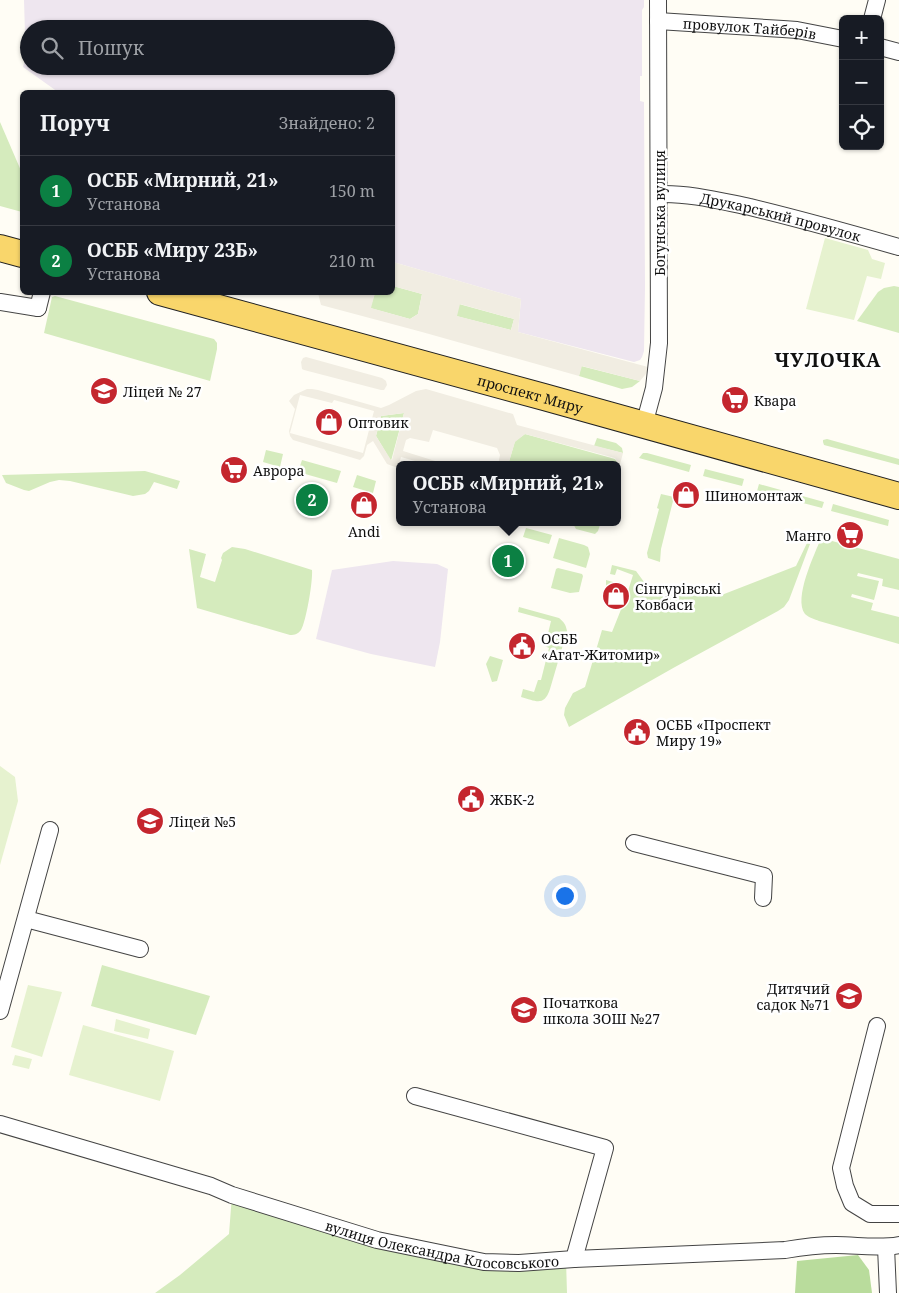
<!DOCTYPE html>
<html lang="uk">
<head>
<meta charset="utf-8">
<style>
  body { margin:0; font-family:"Noto Serif",serif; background:#20242c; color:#f1f3f6 }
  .controls { position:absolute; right:15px; top:15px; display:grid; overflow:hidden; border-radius:8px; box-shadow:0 1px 4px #0004 }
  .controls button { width:45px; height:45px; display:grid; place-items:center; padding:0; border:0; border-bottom:1px solid #363941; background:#171b24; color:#f1f3f6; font:25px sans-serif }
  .you { position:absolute; left:564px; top:895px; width:18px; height:18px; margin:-12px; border:4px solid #fff; border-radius:50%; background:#1a73e8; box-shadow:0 0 0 8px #1a73e833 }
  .badge { display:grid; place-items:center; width:32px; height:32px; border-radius:50%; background:#0b8043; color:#fff; font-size:16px; font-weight:700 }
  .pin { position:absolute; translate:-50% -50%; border:2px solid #fff; box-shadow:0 1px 5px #0006 }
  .popup { position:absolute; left:396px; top:461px; width:225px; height:65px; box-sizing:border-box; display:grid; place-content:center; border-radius:8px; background:#171b24; filter:drop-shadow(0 1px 4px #0005); font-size:16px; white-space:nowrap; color:#9ea1a6 }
  .popup b { font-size:19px; color:#f1f3f6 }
  .popup::after { content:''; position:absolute; left:50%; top:100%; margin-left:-10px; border:10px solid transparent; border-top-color:#171b24 }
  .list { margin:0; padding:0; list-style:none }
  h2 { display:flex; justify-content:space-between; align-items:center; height:65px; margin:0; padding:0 20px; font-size:21px }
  h2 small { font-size:16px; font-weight:400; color:#9ea1a6 }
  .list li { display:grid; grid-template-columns:32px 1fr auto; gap:15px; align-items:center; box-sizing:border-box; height:70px; padding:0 20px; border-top:1px solid #363941 }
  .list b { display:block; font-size:19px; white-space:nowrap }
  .list p { margin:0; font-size:16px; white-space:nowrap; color:#9ea1a6 }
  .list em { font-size:16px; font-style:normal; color:#9ea1a6 }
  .icon { flex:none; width:28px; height:28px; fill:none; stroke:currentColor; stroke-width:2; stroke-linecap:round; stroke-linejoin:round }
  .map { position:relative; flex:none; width:899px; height:1293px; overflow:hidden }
  .search { position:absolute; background:#171b24; box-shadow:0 1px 4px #0004; left:20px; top:20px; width:375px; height:55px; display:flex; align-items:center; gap:12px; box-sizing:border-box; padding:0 18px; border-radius:28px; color:#9ea1a6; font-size:19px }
  .panel { position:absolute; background:#171b24; box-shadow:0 1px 4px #0004; left:20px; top:90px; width:375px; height:205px; border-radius:8px }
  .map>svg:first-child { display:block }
</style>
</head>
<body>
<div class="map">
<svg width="899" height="1293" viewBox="0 0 899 1293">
  <rect width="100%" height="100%" fill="#fffdf5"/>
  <g fill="#eee6ef">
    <path d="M24 0H644V7L642 10V76H640V101L644 102 645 287 644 351 642 357 640 360 634 362 518 332 521 299 393 262V244L395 236 392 235V92H58L23 67 29 46V66H386V29H29V41L25 34Z"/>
    <path d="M393 561 437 564 448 569 440 642 435 667 371 654 316 639 332 570Z"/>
  </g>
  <g fill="#d5ebbd">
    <path d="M0 122 22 173V212L0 206Z"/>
    <path d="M393 286 422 294 418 314 410 319 370 308 375 293 392 292Z"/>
    <path d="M894 286 899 287V333L857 321 878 292 884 288Z"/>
    <path d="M55 296 214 339 217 343V349L210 381 44 333 52 297Z"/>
    <path d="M459 304 514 319 511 330 456 316Z"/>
    <path d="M581 366 640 381 632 387 622 389 579 376Z"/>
    <path d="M404 413 391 461 376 436 381 416Z"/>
    <path d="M525 434 615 459 617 462V465H508L515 441Z"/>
    <path d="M597 438 616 443 622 448 623 453 594 446Z"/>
    <path d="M827 439 899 459V465L824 445 823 442V440Z"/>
    <path d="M266 450 283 454 280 467 263 462Z"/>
    <path d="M643 453H647L691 465 689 472 639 458Z"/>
    <path d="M302 460 341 471 337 483 298 472Z"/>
    <path d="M705 469 744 479 742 486 703 476Z"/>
    <path d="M145 471 180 481 177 489 154 482 149 491 145 494 133 496 70 481 59 480 50 482 29 491 24 490 6 483 2 475Z"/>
    <path d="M357 475 376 481 373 493 353 487Z"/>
    <path d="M759 484 824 502 822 508 757 491Z"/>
    <path d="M661 494 674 497 661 549 660 562 648 558 647 553 659 509 657 508Z"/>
    <path d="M833 504 889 520 888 526 831 511Z"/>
    <path d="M572 522H601L598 531 595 534 576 529Z"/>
    <path d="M526 528 552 535 549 544 523 537Z"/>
    <path d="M559 538 584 545 588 547 590 554 586 568 553 558Z"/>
    <path d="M821 538 899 559V590L882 586 883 579 858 573 857 576 879 581 874 600 852 594 851 597 873 603 871 610 899 617V644L819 621C815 619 809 618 805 614 793 598 815 554 821 538Z"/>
    <path d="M807 543 810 544 789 600 784 607 778 611 675 667 569 727 564 715 565 708 573 693 585 687 602 630 612 632 628 592 606 586V580L613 582 612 586 628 591 633 575 617 569 615 575 610 574 612 565 636 571 647 586 719 596 796 566Z"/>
    <path d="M232 547 245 549 312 570C313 581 306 622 301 630 298 634 295 635 290 635L197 608 189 549 206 554 200 577 215 582 222 560 221 558 223 553Z"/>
    <path d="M558 568 582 574 583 576 579 592 570 593 551 588 556 569Z"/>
    <path d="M519 607 559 618C564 622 566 625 567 631L550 689C544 707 536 701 521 697L523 689 534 692 538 680H541L549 648 545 646 551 621 518 612Z"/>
    <path d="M490 656 503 660 497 681 492 682 486 664Z"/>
    <path d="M102 965 210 996 196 1035 91 1006Z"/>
    <path d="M232 1195 484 1262 566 1260 567 1293H155L180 1275 229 1234Z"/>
  </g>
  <path fill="#b9dc9c" d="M858 1255 869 1270 872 1293H795L797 1261Z"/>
  <g fill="#e6f2cf">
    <path d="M825 238 868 250 872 259 885 263 881 279 867 276 854 320 806 309Z"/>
    <path d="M0 766 15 777 18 801 0 865Z"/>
    <path d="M28 985 62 992 42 1057 11 1047Z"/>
    <path d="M116 1019 150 1029 148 1039 114 1031Z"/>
    <path d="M83 1025 174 1051 160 1101 69 1075Z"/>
    <path d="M15 1055 32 1059 29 1069 12 1065Z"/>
  </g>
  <g fill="#f1ede2" fill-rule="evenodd">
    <path d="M393 262 521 299 518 332 648 367V370L645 375 640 381 582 366 579 376 422 332 321 305 318 293H375L371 308 410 319 418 314 422 294 393 286ZM460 304 514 319 511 330 457 316Z"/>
    <path d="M306 357 382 378 386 381 387 385 384 390H381L304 370 302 369 301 362 303 358Z"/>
    <path d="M307 389H312L318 390 381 408 389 405 416 391 426 389 513 414 517 425 623 453 617 476V462L615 458 525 434 515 442 508 465H498L500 455 497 448 433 430 429 442 410 438 406 440 403 451 448 465H429L401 457 398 468 387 464 373 441 367 445 364 456 360 460 293 440 290 436 289 431 295 409 289 401 294 395ZM300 395 332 403 334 400 374 411 363 453 290 433ZM404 413 392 460H391L376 436 381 416Z"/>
  </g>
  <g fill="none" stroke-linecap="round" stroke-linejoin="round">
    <g stroke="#444" stroke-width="18">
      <g id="minor">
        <path d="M872 19 877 0"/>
        <path id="s1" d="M658 21 783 29 797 30 843 39"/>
        <path d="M880 47 899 52"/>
        <path id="s2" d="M659 194C690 193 720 201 750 207 800 219 850 233 899 247"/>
        <path d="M0 302 38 308"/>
        <path d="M38 308 42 292"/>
        <path d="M644 425 654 388 659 343 658 0"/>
        <path d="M634 843 764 876 763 898"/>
        <path d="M26 919 140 949"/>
        <path d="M0 1011 50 830"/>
        <path d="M877 1026 841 1168 845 1186 852 1203 870 1214H899"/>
        <path d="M415 1096 605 1148 574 1259"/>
        <path id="s3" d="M0 1124 211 1186 232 1195 377 1240 484 1262 519 1263 574 1259 785 1250C802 1247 819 1245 836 1245 857 1245 878 1249 899 1245"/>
        <path d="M886 1247 888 1293"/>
      </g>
    </g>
    <g stroke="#222" stroke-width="28">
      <g id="primary">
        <path d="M0 248 22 254"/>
        <path id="s4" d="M160 292 544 397 899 496"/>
      </g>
    </g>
    <use href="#minor" stroke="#fff" stroke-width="16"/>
    <use href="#primary" stroke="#f9d66b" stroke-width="26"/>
  </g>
  <defs>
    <g id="school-disc" transform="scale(1.4375)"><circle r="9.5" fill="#c4262e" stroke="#fff"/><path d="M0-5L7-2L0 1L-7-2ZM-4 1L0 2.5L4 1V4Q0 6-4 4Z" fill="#fff"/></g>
    <g id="supermarket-disc" transform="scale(1.4375)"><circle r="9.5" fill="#c4262e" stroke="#fff"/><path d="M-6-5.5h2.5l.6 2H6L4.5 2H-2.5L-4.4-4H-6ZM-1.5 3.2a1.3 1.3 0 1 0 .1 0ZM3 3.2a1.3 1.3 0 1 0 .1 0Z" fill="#fff"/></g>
    <g id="shop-disc" transform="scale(1.4375)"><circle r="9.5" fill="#c4262e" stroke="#fff"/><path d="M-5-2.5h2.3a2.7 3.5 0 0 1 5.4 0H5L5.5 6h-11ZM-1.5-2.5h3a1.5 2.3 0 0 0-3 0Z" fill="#fff"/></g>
    <g id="civic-disc" transform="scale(1.4375)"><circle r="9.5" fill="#c4262e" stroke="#fff"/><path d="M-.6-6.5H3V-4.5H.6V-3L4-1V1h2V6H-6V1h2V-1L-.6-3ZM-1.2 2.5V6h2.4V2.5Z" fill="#fff"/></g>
  </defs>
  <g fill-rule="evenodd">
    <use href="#school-disc" x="104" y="391"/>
    <use href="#supermarket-disc" x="735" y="400"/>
    <use href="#shop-disc" x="329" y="422"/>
    <use href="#supermarket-disc" x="234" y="470"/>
    <use href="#shop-disc" x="686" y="495"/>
    <use href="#shop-disc" x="364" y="505"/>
    <use href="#supermarket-disc" x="850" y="535"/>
    <use href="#shop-disc" x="616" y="596"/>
    <use href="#civic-disc" x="522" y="646"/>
    <use href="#civic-disc" x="637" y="732"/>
    <use href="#civic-disc" x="471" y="799"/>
    <use href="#school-disc" x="150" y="821"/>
    <use href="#school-disc" x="849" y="996"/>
    <use href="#school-disc" x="524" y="1010"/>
  </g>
  <g text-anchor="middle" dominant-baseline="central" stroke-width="5" stroke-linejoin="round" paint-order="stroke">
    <g font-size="14" fill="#111" stroke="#fff">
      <text stroke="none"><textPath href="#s1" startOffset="92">провулок Тайберів</textPath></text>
      <text transform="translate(659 213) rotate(-90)">Богунська вулиця</text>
      <text stroke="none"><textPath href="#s2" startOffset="124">Друкарський провулок</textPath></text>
      <text stroke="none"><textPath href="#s4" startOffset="384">проспект Миру</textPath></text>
      <text stroke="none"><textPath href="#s3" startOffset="460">вулиця Олександра Клосовського</textPath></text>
    </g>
    <g font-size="14" fill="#111" stroke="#fff" text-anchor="start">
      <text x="123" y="391">Ліцей № 27</text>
      <text x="754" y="400">Квара</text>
      <text x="348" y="422">Оптовик</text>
      <text x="253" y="470">Аврора</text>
      <text x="705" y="495">Шиномонтаж</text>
      <text x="364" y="531" text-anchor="middle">Andi</text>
      <text x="831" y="535" text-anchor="end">Манго</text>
      <text x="635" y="588">Сінгурівські<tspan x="635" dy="16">Ковбаси</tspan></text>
      <text x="541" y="638">ОСББ<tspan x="541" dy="16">«Агат-Житомир»</tspan></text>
      <text x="656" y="724">ОСББ «Проспект<tspan x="656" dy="16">Миру 19»</tspan></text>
      <text x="490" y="799">ЖБК-2</text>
      <text x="169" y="821">Ліцей №5</text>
      <text x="830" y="988" text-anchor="end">Дитячий<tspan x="830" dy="16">садок №71</tspan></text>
      <text x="543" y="1002">Початкова<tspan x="543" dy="16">школа ЗОШ №27</tspan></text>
    </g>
    <g font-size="19" font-weight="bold" letter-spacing="1" fill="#111" stroke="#fff">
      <text x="828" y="360">ЧУЛОЧКА</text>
    </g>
  </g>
</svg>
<div class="controls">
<button>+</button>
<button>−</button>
<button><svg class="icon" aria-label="locate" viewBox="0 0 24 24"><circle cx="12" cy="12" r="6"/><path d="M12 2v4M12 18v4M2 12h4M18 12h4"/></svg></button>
</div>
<div class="you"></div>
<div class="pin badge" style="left:508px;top:561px">1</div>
<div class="popup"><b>ОСББ «Мирний, 21»</b>Установа</div>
<div class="pin badge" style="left:312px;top:500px">2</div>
<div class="search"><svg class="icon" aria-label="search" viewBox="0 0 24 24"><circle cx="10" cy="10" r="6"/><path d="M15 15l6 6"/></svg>Пошук</div>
<section class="panel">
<h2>Поруч<small>Знайдено: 2</small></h2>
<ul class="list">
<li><span class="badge">1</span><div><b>ОСББ «Мирний, 21»</b><p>Установа</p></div><em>150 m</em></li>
<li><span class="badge">2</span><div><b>ОСББ «Миру 23Б»</b><p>Установа</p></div><em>210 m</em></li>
</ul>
</section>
</div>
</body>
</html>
